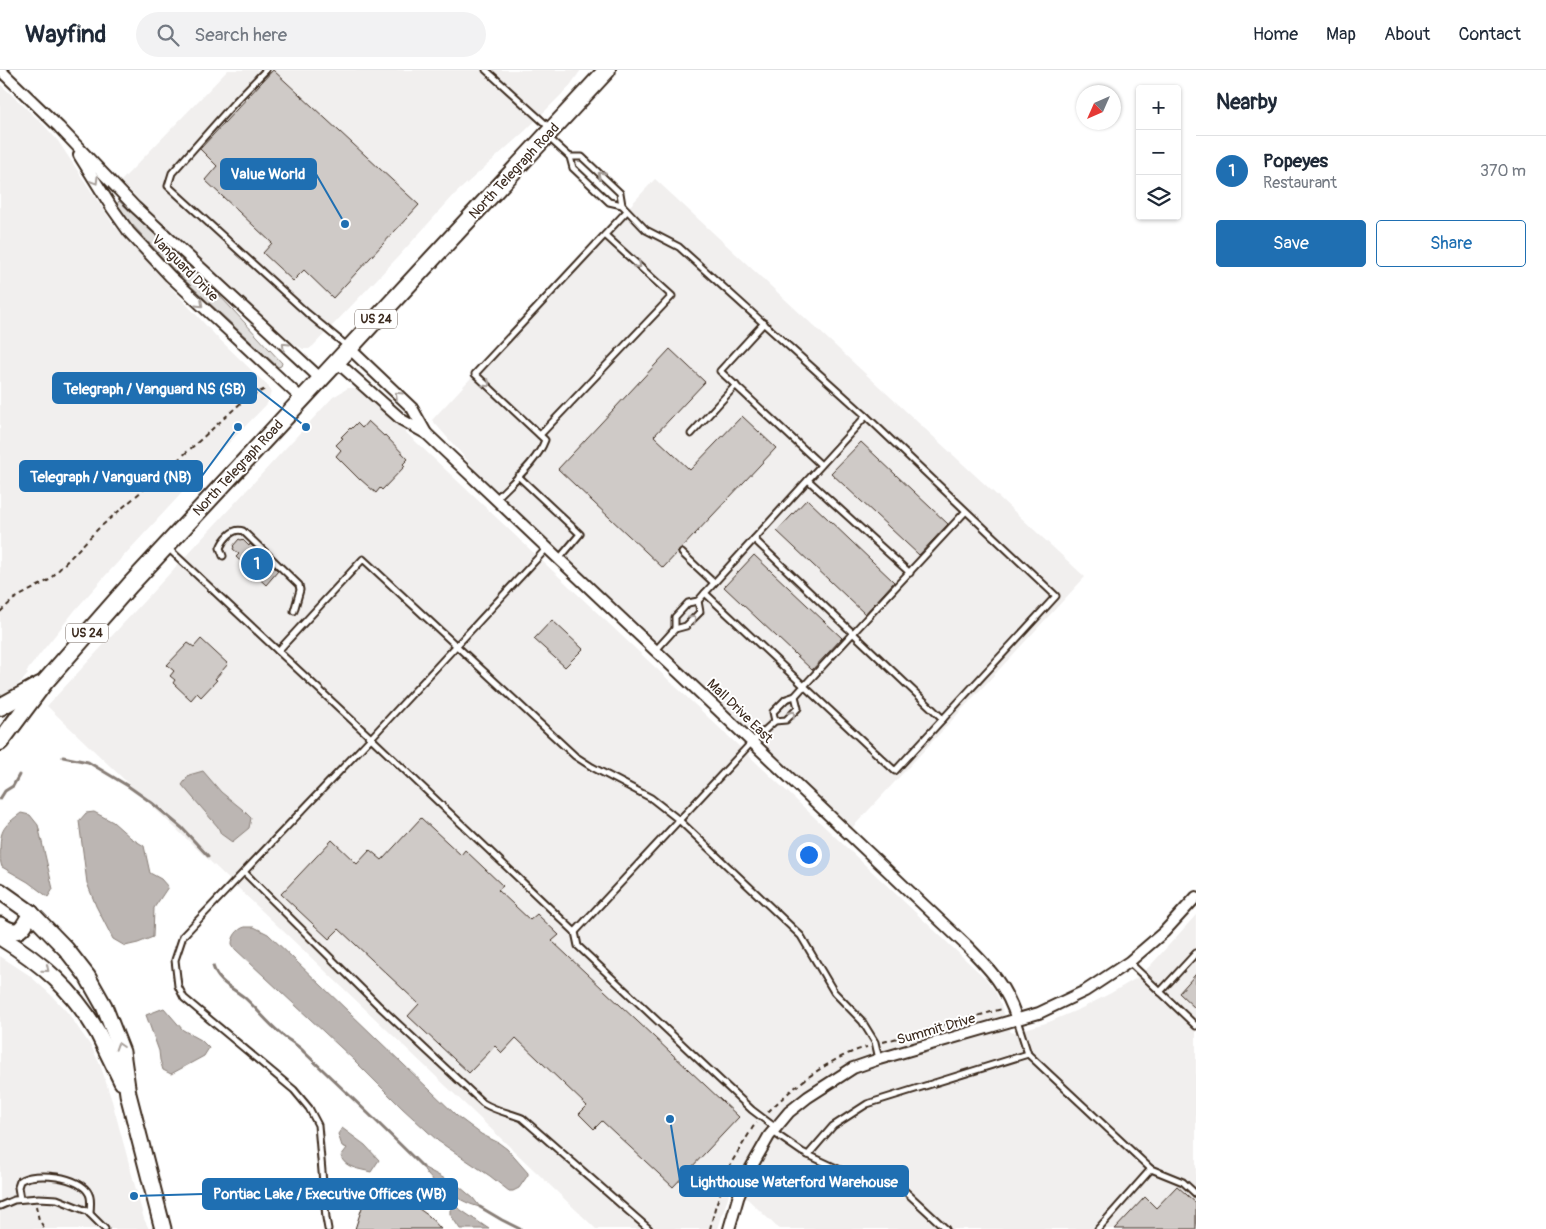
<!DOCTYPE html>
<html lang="en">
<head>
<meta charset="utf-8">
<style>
  body { margin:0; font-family:Pangolin,sans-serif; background:#f2f2f3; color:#1f2937 }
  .controls { position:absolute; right:15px; top:15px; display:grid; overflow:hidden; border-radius:5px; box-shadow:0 1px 4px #0004 }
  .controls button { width:45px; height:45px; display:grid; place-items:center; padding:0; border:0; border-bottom:1px solid #e0e1e3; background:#fff; color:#1f2937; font:25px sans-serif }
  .compass { position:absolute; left:1076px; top:15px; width:45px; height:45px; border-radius:50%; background:#fff; box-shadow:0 1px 4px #0004; rotate:225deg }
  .you { position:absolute; left:808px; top:784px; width:18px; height:18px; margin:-12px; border:4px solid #fff; border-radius:50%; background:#1a73e8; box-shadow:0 0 0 8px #1a73e833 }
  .badge { display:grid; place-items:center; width:32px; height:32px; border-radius:50%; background:#1f6fb2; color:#fff; font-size:16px; font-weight:700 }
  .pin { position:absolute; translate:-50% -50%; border:2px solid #fff; box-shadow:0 1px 5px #0006 }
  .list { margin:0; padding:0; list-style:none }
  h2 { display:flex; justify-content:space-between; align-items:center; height:65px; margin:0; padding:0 20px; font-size:21px }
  h2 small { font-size:16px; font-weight:400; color:#747a83 }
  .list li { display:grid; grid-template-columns:32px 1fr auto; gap:15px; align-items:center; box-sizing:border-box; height:70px; padding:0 20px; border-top:1px solid #e0e1e3 }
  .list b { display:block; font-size:19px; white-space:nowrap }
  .list p { margin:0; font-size:16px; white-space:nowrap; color:#747a83 }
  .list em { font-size:16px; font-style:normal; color:#747a83 }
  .actions { display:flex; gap:10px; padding:15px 20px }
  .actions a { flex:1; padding:11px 0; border:1px solid #1f6fb2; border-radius:5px; text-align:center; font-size:18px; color:#1f6fb2 }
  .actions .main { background:#1f6fb2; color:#fff }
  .icon { flex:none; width:28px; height:28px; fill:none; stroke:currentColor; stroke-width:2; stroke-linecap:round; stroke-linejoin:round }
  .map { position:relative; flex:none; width:1196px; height:1159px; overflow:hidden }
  header { display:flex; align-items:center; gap:30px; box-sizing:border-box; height:70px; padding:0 25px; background:#fff; border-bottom:1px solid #e0e1e3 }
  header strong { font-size:24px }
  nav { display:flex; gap:28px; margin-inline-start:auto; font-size:18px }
  .search { width:350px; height:45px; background:#f2f2f3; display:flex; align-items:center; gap:12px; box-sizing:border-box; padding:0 18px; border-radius:28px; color:#747a83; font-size:19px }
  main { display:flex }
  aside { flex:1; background:#fff }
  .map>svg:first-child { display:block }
</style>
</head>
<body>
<header>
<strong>Wayfind</strong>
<div class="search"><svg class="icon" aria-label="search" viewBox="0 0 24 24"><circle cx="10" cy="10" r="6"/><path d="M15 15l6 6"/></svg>Search here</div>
<nav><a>Home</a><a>Map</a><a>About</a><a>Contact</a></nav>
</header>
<main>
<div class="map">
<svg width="1196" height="1159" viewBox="0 0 1196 1159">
  <rect width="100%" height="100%" fill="#fff"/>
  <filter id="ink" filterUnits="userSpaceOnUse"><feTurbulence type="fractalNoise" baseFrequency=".02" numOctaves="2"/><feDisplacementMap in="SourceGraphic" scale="10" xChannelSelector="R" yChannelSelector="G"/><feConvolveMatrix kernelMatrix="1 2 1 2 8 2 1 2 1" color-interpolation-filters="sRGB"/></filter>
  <g filter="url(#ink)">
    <g fill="#f1efee">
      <path d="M228 0H581L569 17 525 61 456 123 396 189 313 276 309 279H303L287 270 147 139 121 111Z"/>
      <path d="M0 14 43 54 58 71 113 154 126 169 215 265 268 316 271 322 267 334 217 385 106 505 76 539 44 579 26 602 28 604 22 611 0 631Z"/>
      <path d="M655 109 1085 507 852 758 480 405 432 350Z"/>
      <path d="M348 318H353L362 321 985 908 995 921 1000 932 1011 963 1049 952 1082 938 1111 923 1135 909 1150 896 1196 845V1159H779L732 1114 718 1159H596L47 636 333 327Z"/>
      <path d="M0 886 29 905 51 925 68 943 92 978 101 997 112 1031 144 1149 149 1159H0Z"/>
    </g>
    <path fill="#e2e0de" stroke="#8e857e" d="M119 131 220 226 282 293 281 296 278 297 175 201 130 152 117 134Z"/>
    <g fill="#bcb6b3" stroke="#887e77">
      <path d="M203 701 221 722 242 739 251 748 249 758 232 772 221 764 218 757 182 715 189 705Z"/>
      <path d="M94 742 113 752 131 768 144 776 150 803 161 809 168 817 154 838 153 867 138 873 125 876 113 869 96 836 87 813 79 751 86 743Z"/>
      <path d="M21 743 30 745 38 755 53 819 48 827 28 812 2 797C0 792 0 787 0 781 0 759 4 756 21 743Z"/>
      <path d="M245 857H254L268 864 457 1046 481 1064 499 1073 507 1079 528 1103V1105L519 1118 513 1121H509L490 1106 438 1071 402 1038 354 990 235 879 232 874C232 867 237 859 245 857Z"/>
      <path d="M164 938 183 960 201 970 209 978 204 986 171 1004 163 1000 160 990 159 981 146 945Z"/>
      <path d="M342 1058 365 1075 379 1090 371 1102C360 1099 344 1098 341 1086L347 1078 342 1076 338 1064Z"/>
      <path d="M423 1097 460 1117 473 1128 480 1137C464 1134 429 1113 423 1097Z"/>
      <path d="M455 1136 489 1159H460L450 1144V1140Z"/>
    </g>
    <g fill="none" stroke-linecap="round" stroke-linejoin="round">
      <g stroke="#887e77" stroke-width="3">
        <path d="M63 687 88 692 128 716 152 733 182 758 208 786"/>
        <path d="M0 729 5 721 13 716 19 705"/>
        <path d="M213 896C218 913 233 918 245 928 257 939 267 952 280 963 287 970 297 974 304 982 344 1020 384 1058 423 1097"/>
        <path d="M480 1137 502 1150 520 1159"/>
      </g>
    </g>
    <g fill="#cfcac7" stroke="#3b2a1e">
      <path d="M273 0 419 135 333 228 304 200 293 211 263 183 272 173 205 110 217 96 200 79Z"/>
      <path d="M670 279 705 312 654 366 690 400 742 346 776 378 663 498 558 399Z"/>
      <path d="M368 351 384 366 385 365 408 389 403 394 405 396 382 420 380 418 376 423 360 409V410L336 386 341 380 336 375 343 368 341 367 350 358 351 359 357 353 362 358Z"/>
      <path d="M861 372 948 454 919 485 831 403Z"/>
      <path d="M807 429 894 512 865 544 777 461Z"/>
      <path d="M239 469 241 470 242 469 249 476 250 474 278 501 266 515 236 487 239 484 233 479 234 477 233 476Z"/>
      <path d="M754 485 842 568 812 600 724 517Z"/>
      <path d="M552 550 583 579 565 597 534 569Z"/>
      <path d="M201 569 228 594 215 609 217 610 201 627 197 623 191 630 173 613 175 610 170 606 174 601 167 595 188 573 194 577Z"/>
      <path d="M421 748 461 785 465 780 503 816 498 820 530 850 537 844 559 865 552 871 739 1047 673 1117 602 1051 594 1059 579 1044 587 1036 516 968 502 983 495 976 469 1003 408 946 419 934 339 859 329 869 281 824 332 770 357 794 370 780 382 790Z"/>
      <path d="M1196 904V939L1179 923Z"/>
      <path d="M370 1113 398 1124 429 1146 441 1159H355Z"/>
      <path d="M1177 1116 1196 1133V1159H1115L1145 1127 1156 1138Z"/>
    </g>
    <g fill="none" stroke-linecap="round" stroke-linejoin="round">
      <g stroke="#3b2a1e" stroke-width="9">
        <g id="lane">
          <path d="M266 0 235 32 172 103 168 116 307 243 347 276"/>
          <path d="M486 0 550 58"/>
          <path d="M549 68 570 87 573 98 609 132 622 135 646 160 679 177 866 346"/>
          <path d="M570 87H582L620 123 622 135"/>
          <path d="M764 253 720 301 821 395"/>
          <path d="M691 364 736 315"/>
          <path d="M540 365 672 226 605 165"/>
          <path d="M518 406 580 464 559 489"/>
          <path d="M808 410 910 503"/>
          <path d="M496 429C512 412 537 392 545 370L475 304 627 141"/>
          <path d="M754 469 943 649"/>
          <path d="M168 478 371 668 575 862 578 876 752 1040 776 1058"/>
          <path d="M682 483 714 513"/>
          <path d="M223 486 220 478C223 470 233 457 243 461L299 515 300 520 294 541"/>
          <path d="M675 559V547L688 533 698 531 705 523"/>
          <path d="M656 580 675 559 686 556 700 542 698 531"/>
          <path d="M278 581 363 489 575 686 592 697 651 728 679 750 801 866 834 922 862 951 875 972 879 989"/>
          <path d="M775 651 773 642 786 629 795 626 804 616 966 441 1056 526 895 701 804 616 705 523 866 346 966 441"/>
          <path d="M244 802 378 935 483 1033C496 1041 509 1043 522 1048L649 1159"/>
          <path d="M575 862 752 672 775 651 786 650 798 638 795 626"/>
          <path d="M1129 892 1196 956"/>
          <path d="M1160 922 1196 883"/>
          <path d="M1017 950 1028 984 1151 1099 1098 1159"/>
          <path d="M773 1062 802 1082 847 1103 875 1105 892 1109 946 1159"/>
          <path d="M808 1085 833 1056 867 1034 1028 984"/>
          <path d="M1151 1099 1183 1112 1196 1124"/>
          <path d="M20 1129 18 1117 20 1111C34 1101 81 1106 89 1124 92 1130 90 1137 90 1144"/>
          <path d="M0 1136 14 1130 39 1128 57 1129 87 1141 105 1159"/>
          <path d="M328 1159 326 1148 318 1055 309 1038 294 1020 184 928 178 916 175 890 183 866 371 668 547 478"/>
        </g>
      </g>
      <g stroke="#3b2a1e" stroke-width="14">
        <g id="street">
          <path d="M0 0 59 57 135 137 321 309"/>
          <path d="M79 85 112 138 129 162 170 206 302 329"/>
          <path d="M349 278 412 338 426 363"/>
          <path d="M337 292 402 350 427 364 966 875C990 899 1007 917 1017 950"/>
          <path d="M729 1159 738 1128 748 1103 769 1066 789 1042 808 1027 853 998 879 989 1039 943 1085 921 1129 892 1164 862 1196 827"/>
        </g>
      </g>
      <g stroke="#3b2a1e" stroke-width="19">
        <g id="secondary">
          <path d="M0 821 31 843 66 879 87 906 104 936 122 982 128 1024 163 1159"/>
          <path d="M0 855C19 867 22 860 31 843"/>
          <path d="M0 867C42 893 73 920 98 963 106 979 114 996 122 1012"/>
        </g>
      </g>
      <g stroke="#3b2a1e" stroke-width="20">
        <g id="primary">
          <path d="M0 637 40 615"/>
          <path d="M0 672 44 613 130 515 607 0"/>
        </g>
      </g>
      <g stroke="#3b2a1e" stroke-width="2" stroke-dasharray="5 4" stroke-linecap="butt">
        <path d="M0 542 14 529 49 510 98 459 188 381 243 331 267 318"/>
        <path d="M883 972 1002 939"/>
        <path d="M768 1042C794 1016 830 987 867 977"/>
        <path d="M36 1136 39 1150 45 1159"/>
        <path d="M710 1159 715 1138 730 1095 753 1057 757 1053"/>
      </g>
      <use href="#lane" stroke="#fff" stroke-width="5"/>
      <use href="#street" stroke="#fff" stroke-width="10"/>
      <use href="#secondary" stroke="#fff" stroke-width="15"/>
      <use href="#primary" stroke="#fff" stroke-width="16"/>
    </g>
    <defs><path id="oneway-chevron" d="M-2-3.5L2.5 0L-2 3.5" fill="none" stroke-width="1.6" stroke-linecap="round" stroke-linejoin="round" transform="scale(1.25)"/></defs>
    <g stroke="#a79f9a">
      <use href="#oneway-chevron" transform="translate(601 105) rotate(-137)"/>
      <use href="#oneway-chevron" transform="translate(95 111) rotate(59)"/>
      <use href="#oneway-chevron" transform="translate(638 195) rotate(42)"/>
      <use href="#oneway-chevron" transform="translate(200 234) rotate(43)"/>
      <use href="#oneway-chevron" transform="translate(285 276) rotate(-137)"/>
      <use href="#oneway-chevron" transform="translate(487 314) rotate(44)"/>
      <use href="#oneway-chevron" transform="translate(398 325) rotate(-137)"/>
      <use href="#oneway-chevron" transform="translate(693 549) rotate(-44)"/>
      <use href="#oneway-chevron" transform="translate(792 644) rotate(-49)"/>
      <use href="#oneway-chevron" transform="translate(46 899) rotate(40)"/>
      <use href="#oneway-chevron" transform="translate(119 976) rotate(-108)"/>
    </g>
  </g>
  <g text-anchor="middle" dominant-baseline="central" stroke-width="4" stroke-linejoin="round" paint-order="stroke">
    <g fill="#fff" stroke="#766a62" stroke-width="1">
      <rect x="355" y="239.5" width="42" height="19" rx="4"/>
      <rect x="66" y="553.5" width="42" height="19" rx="4"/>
    </g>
    <g font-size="12" font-weight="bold" fill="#3b2a1e">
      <text x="376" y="249">US 24</text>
      <text x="87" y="563">US 24</text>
    </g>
    <g font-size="14" fill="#3b2a1e" stroke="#fff">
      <text transform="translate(514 101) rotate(-47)">North Telegraph Road</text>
      <text transform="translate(185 198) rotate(45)">Vanguard Drive</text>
      <text transform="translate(238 398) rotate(-47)">North Telegraph Road</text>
      <text transform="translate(740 641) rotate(44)">Mall Drive East</text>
      <text transform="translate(936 959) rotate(-16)">Summit Drive</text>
    </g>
  </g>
  <path fill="none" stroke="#1f6fb2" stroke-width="2" d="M345 154L316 104M306 357L256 318M238 357L202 406M670 1049L680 1111M134 1126L203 1124"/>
  <g fill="#1f6fb2" stroke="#fff" stroke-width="2">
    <circle cx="345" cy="154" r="5"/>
    <circle cx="306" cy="357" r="5"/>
    <circle cx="238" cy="357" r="5"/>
    <circle cx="670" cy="1049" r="5"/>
    <circle cx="134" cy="1126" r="5"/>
  </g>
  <g fill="#1f6fb2" stroke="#1f6fb2" stroke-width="2">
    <rect x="221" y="89" width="95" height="30" rx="5"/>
    <rect x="53" y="303" width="203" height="30" rx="5"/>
    <rect x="20" y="391" width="182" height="30" rx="5"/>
    <rect x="680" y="1096" width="228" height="30" rx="5"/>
    <rect x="203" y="1109" width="254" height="30" rx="5"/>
  </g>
  <g font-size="15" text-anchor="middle" font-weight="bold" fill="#fff">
    <text x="268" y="109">Value World</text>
    <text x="155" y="324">Telegraph / Vanguard NS (SB)</text>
    <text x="111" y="412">Telegraph / Vanguard (NB)</text>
    <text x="794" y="1117">Lighthouse Waterford Warehouse</text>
    <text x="330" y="1129">Pontiac Lake / Executive Offices (WB)</text>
  </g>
</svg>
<div class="controls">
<button>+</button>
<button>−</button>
<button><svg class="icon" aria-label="layers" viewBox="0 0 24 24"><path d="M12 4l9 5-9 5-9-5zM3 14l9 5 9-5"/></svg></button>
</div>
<svg class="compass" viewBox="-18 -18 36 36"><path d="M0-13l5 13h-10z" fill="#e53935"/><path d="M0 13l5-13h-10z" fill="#747a83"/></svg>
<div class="you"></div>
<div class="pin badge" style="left:257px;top:494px">1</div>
</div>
<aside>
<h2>Nearby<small></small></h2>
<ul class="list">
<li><span class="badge">1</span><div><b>Popeyes</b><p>Restaurant</p></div><em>370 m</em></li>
</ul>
<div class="actions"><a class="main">Save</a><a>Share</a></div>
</aside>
</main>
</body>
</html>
